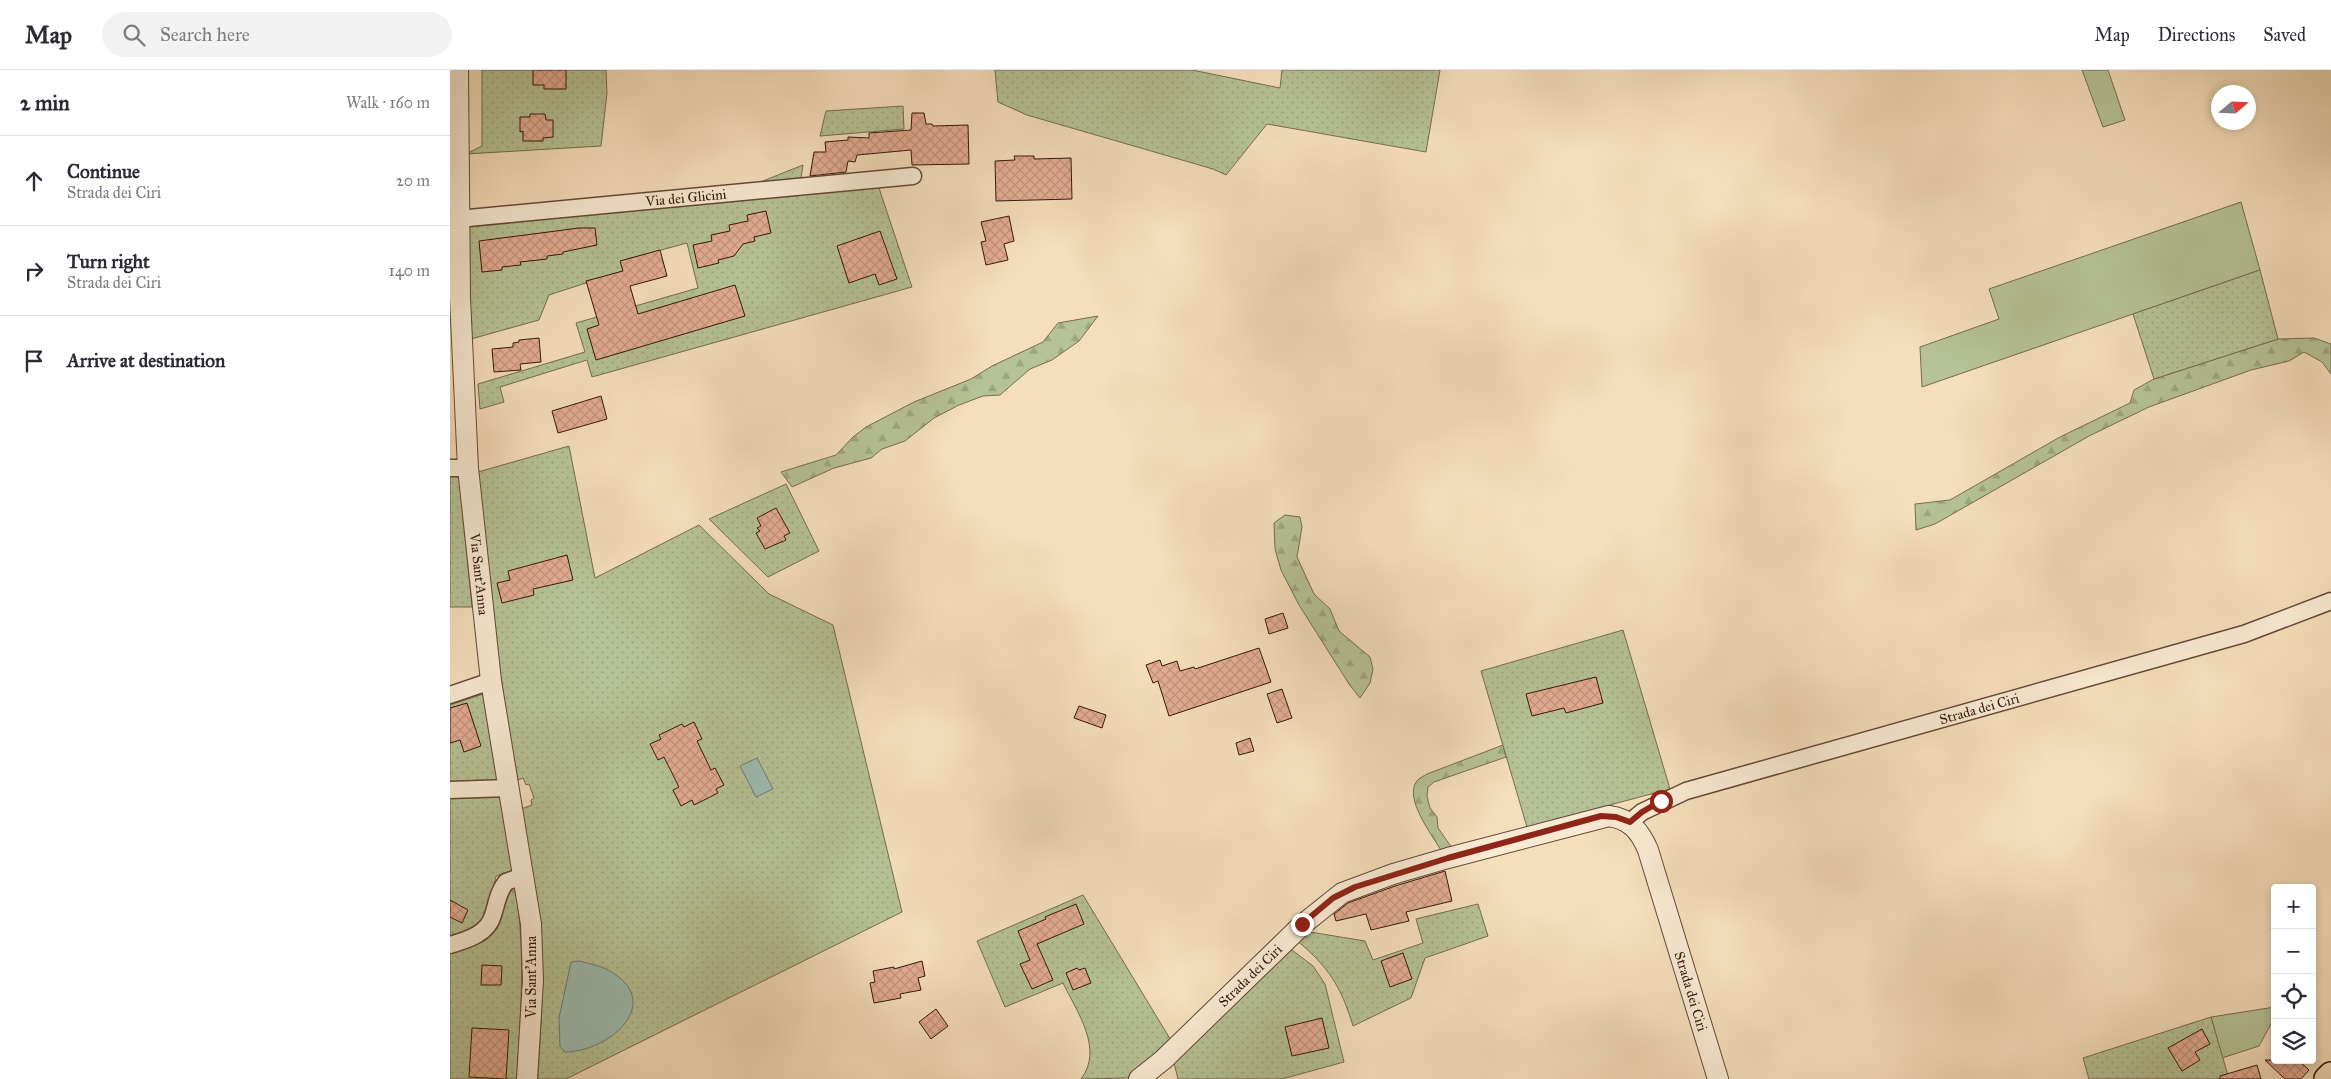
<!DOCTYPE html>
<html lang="en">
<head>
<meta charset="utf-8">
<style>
  body { margin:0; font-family:"IM FELL Great Primer",serif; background:#f2f2f3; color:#2b2b33 }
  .controls { position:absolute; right:15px; bottom:15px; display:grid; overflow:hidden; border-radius:5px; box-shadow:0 2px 8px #0003 }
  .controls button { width:45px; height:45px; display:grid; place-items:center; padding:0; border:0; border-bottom:1px solid #e1e1e2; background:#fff; color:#2b2b33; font:25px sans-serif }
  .compass { position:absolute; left:1761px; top:15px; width:45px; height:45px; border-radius:50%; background:#fff; box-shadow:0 2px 8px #0003; rotate:71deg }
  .stop { position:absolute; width:15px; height:15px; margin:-11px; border:4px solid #8f2418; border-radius:50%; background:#fff }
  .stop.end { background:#8f2418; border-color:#fff; box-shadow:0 1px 5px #0008 }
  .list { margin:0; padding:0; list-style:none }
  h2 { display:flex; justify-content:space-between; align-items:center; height:65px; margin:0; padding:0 20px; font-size:21px }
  h2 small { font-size:16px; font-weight:400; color:#7c7c81 }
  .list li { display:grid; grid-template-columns:32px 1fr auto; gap:15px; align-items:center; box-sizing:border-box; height:90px; padding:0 20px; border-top:1px solid #e1e1e2 }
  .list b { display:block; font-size:19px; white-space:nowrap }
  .list p { margin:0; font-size:16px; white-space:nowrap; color:#7c7c81 }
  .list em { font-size:16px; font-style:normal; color:#7c7c81 }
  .icon { flex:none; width:28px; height:28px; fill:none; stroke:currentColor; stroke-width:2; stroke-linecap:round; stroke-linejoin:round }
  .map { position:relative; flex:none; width:1881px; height:1009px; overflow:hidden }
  header { display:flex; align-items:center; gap:30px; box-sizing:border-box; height:70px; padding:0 25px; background:#fff; border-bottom:1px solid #e1e1e2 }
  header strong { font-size:24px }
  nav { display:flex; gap:28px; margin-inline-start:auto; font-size:18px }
  .search { width:350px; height:45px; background:#f2f2f3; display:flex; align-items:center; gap:12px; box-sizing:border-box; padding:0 18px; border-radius:28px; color:#7c7c81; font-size:19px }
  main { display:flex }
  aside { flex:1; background:#fff }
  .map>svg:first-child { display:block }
</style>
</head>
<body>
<header>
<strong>Map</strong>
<div class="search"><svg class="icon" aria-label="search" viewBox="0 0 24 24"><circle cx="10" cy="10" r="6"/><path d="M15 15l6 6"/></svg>Search here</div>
<nav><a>Map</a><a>Directions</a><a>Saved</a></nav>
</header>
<main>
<aside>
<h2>2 min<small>Walk · 160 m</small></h2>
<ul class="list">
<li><svg class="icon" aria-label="ahead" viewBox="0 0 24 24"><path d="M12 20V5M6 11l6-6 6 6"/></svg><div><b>Continue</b><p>Strada dei Ciri</p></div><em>20 m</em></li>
<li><svg class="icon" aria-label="right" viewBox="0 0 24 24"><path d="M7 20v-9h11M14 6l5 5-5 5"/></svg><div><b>Turn right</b><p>Strada dei Ciri</p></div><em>140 m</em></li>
<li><svg class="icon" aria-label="arrive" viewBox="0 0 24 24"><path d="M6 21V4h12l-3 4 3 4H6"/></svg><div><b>Arrive at destination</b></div></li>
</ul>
</aside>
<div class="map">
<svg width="1881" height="1009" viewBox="0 0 1881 1009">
  <defs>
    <pattern id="forest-firs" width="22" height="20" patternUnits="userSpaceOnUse" patternTransform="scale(1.25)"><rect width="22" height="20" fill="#b5c295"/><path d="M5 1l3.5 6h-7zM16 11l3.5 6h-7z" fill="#9ca67f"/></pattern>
    <pattern id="park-dots" width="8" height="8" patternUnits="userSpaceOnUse" patternTransform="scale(1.25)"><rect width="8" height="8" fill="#b5c295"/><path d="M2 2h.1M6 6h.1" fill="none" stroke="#9ca67f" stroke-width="1.8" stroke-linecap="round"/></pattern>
    <pattern id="building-cross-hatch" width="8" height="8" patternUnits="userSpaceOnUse" patternTransform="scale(1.25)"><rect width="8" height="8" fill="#e3ac92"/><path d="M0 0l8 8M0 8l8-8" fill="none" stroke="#c3937d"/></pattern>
  </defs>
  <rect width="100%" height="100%" fill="#f5debb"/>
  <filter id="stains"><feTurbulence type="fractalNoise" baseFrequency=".004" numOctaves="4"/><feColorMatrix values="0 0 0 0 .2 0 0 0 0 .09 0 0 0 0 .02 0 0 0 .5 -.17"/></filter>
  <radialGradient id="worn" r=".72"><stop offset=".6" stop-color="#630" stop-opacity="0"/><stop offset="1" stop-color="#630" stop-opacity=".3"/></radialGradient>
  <g fill="#b5c295" stroke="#766c50">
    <path d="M1632 0H1658L1675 50 1653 57Z"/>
    <path d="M1791 132 1810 200 1472 317 1470 277 1549 249 1539 219Z"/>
    <path d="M1825 937V947L1809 976 1772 988 1761 947Z"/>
  </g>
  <g fill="url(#forest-firs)" stroke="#766c50">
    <path d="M648 246 629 271 602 290 580 299 550 325 533 326 509 335 484 348 455 371 432 379 421 388 384 398 342 417 331 402 386 385 403 367 416 357 464 332 521 309 542 296 593 272 608 253Z"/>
    <path d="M1864 268 1881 274V304L1872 292 1854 282 1839 291 1801 300 1699 337 1639 366 1485 454 1466 460 1465 434 1500 430 1610 367 1680 333 1684 320 1704 309 1828 269Z"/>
    <path d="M835 445 850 447 852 457 847 487 864 524 880 539 889 561 920 587 923 599 920 613 910 628 899 614 849 535 831 500 825 479 824 453Z"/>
    <path d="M1053 675 1056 687 984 712 978 717 977 726 980 738 987 747 988 758 1002 778 992 782C983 766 953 728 967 711 969 708 974 706 977 704Z"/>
  </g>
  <g fill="url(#park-dots)" stroke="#766c50">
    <path d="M32 0H156L157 23 151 76 16 84 32 76Z"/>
    <path d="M545 0H742L830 18 832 0H990L976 82 817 54 776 105 763 99 577 45 548 32Z"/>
    <path d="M453 36 454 59 370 66 376 41Z"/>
    <path d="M353 95 351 108 308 113Z"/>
    <path d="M428 115 462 217 142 307 137 290 50 317 54 332 30 339 28 314 135 282 126 253 248 218 237 173 171 191 173 201 99 225 89 250 21 269 16 156Z"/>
    <path d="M1810 200 1828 269 1704 309 1683 244Z"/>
    <path d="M119 376 145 508 249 455 319 524 383 555 452 842 116 1009H88L92 935V876L71 739 82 735 81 730 84 728 79 714 76 715 73 708 66 711 44 560 28 402Z"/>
    <path d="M0 405H9L22 537H0Z"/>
    <path d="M336 414 369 481 318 507 259 449Z"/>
    <path d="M1173 560 1220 719 1077 757 1031 601Z"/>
    <path d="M33 624 48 710 0 712V635Z"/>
    <path d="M50 726 63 800 46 806C42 824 40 849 23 859 16 863 7 865 0 868V728Z"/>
    <path d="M60 819 66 823C76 885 70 947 67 1009H0V882L7 880Z"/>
    <path d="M633 825 722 972 684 1004 677 1008 631 1009C654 979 627 942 613 913L555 937 527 871Z"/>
    <path d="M1028 834 1038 866 975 888 961 928 903 956C891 916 878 896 845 869L854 861 915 871 923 890 973 873 966 849Z"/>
    <path d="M838 877 863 896 875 914 894 992 832 1009H728L723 989Z"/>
    <path d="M1761 947 1779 1009H1639L1633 988Z"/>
  </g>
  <g fill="#9cbcb1" stroke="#737a6e">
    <path d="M307 688 323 719 306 727 290 696Z"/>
    <path d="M129 891C139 894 149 895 158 900 217 932 159 982 115 982L110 977 109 948 121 892Z"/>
  </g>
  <g fill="url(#building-cross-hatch)" stroke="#36170a">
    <path d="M83 0H116V19H94V15H83Z"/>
    <path d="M462 43H474L476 54H482L483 56 518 55 519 94 462 95 461 80 407 85 405 92 398 91 396 102 360 106 364 82H376L375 72 398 70V67L419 68V63L461 60Z"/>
    <path d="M80 44H95L96 50H103V67L93 68V71H73V61L70 62V47H80Z"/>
    <path d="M564 86H584V89L621 88 622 129 546 131 545 91 565 90Z"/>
    <path d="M316 141 321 163 304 167 305 171 293 174 284 186 268 190 269 193 248 198 243 175 262 171 261 165 280 161 279 155 298 151 297 145Z"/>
    <path d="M559 146 564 171 554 174 558 190 536 195 531 172 536 171 531 152Z"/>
    <path d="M129 158H145L147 175 113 182V184L97 186V189L70 192 71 195 52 197V200L32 202 29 171Z"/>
    <path d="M430 161 447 209 429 215 425 204 399 213 387 176Z"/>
    <path d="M210 180 217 206 180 216 188 244 285 215 295 246 146 290 137 259 149 255 136 211 173 201 170 191Z"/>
    <path d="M89 268 91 292 70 294 71 300 44 302 42 279 63 277V273L69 272V270Z"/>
    <path d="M151 326 157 349 108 363 102 341Z"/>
    <path d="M326 438 340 463 334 466 336 470 315 479 306 463 310 461 307 458 311 456 307 448Z"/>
    <path d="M117 485 123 510 83 519 84 525 52 533 47 513 60 510 58 501Z"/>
    <path d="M833 543 838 558 819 564 815 549Z"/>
    <path d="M809 578 821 612 719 646 708 611 703 613 696 595 710 590 712 596 727 591 730 601 744 597 745 599Z"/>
    <path d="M1146 607 1153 633 1116 643 1114 638 1082 646 1076 624Z"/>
    <path d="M832 619 842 648 827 653 817 624Z"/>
    <path d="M17 633 31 676 14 682 10 670 0 673V638Z"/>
    <path d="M629 636 656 645 652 658 624 648Z"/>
    <path d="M244 652 252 669 247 671 261 700 265 698 274 715 266 719 268 723 244 735 242 730 231 736 223 720 229 717 214 687 208 690 200 674 211 669 209 665 232 654 234 657Z"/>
    <path d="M800 668 804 681 789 685 786 673Z"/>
    <path d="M995 801 1002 831 956 842 959 851 921 860 916 844 886 851 884 844 898 833 945 816Z"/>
    <path d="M0 830 18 840 12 853 0 847Z"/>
    <path d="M626 834 634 854 587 874 603 910 582 919 570 894 580 890 568 861 596 849 595 847Z"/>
    <path d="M953 883 962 909 940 917 931 891Z"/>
    <path d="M472 891 475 906 468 908 471 920 450 924 451 928 424 933 420 913 425 912 423 901 444 897V899Z"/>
    <path d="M32 895 52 896 51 915H31Z"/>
    <path d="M627 898 629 900 635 898 641 913 623 920 616 903Z"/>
    <path d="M486 939 498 956 481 969 469 952Z"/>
    <path d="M872 948 879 978 842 986 835 957Z"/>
    <path d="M22 958 59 960 56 1009 19 1007Z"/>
    <path d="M1752 959 1760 974 1745 982 1750 990 1732 1001 1718 978Z"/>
    <path d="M1815 990H1848L1859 1000 1851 1009H1835Z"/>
    <path d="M1807 995 1811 1009H1770V1006Z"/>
  </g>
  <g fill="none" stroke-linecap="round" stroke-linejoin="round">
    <g stroke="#664936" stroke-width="19">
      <g id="minor">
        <path id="s1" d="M8 149 463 106"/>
        <path d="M0 398H18"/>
        <path d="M0 625 41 611"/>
        <path d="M0 720 58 718"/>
        <path id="s2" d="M1180 752 1192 742 1236 721 1794 564 1881 531"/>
        <path d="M0 875C17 870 38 864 43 845 47 833 48 822 56 812L73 806"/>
      </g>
    </g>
    <g stroke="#664936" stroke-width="22">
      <g id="tertiary">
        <path id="s3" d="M8 0 10 228 18 398 41 611 81 854 83 910 77 1009"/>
        <path id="s4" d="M689 1009 713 990 852 855 892 823 943 804 998 788 1159 746C1180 749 1190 761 1198 780L1268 1009"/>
      </g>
    </g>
    <g stroke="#36170a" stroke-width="28">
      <path id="primary" d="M1877 1009 1881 1005"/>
    </g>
    <use href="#minor" stroke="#f8ead3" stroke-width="16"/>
    <use href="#tertiary" stroke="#f8ead3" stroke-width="20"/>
    <use href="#primary" stroke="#f5debb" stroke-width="25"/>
  </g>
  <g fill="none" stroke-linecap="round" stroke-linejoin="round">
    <path stroke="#8f2418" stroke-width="6" d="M852 854 883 828 905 817 998 788 1151 746 1166 747 1180 752 1192 742 1211 731"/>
  </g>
  <g text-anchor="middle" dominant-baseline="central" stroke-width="5" stroke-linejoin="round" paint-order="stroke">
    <g font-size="14" fill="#36170a" stroke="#f8ead3">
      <text stroke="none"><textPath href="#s1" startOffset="229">Via dei Glicini</textPath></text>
      <text stroke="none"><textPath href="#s3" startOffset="505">Via Sant'Anna</textPath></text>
      <text stroke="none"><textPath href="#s2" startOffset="369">Strada dei Ciri</textPath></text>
      <text stroke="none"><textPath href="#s4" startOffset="152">Strada dei Ciri</textPath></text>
      <text transform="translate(81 907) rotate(-90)">Via Sant'Anna</text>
      <text stroke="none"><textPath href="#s4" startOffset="756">Strada dei Ciri</textPath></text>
    </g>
  </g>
  <rect width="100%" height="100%" filter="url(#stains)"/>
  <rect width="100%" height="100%" fill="url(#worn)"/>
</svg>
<div class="controls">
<button>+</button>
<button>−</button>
<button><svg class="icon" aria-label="locate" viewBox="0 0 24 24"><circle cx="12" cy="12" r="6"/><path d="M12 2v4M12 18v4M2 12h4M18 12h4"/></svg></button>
<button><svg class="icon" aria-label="layers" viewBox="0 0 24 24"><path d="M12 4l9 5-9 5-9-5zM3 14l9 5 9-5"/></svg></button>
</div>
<svg class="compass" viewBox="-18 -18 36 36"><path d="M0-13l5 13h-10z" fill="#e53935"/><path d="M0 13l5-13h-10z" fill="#7c7c81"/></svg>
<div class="stop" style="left:1211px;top:731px"></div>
<div class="stop end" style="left:852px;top:854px"></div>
</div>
</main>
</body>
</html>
